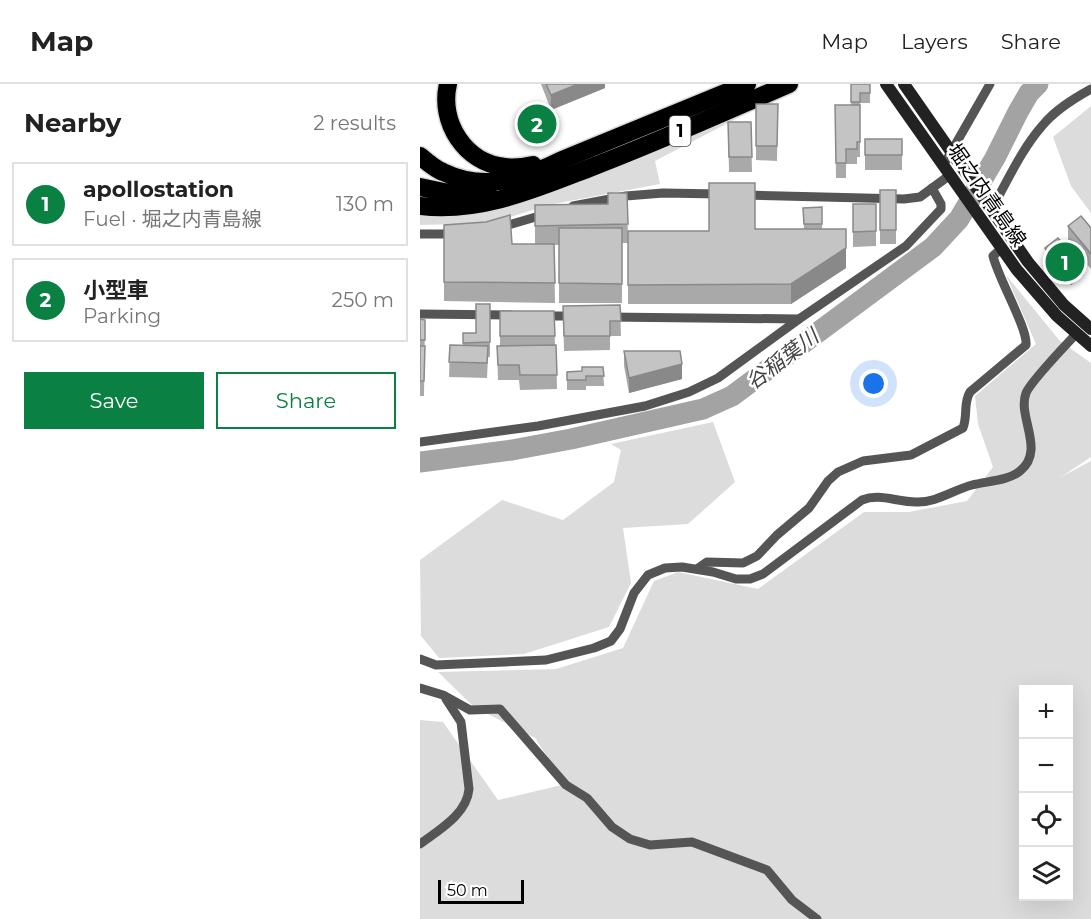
<!DOCTYPE html>
<html lang="en">
<head>
<meta charset="utf-8">
<style>
  body { margin:0; font-family:Montserrat,"Noto Sans JP",sans-serif; background:#f2f2f2; color:#222 }
  .controls { position:absolute; right:18px; bottom:18px; display:grid; overflow:hidden; border-radius:0px; box-shadow:0 6px 24px #0002 }
  .controls button { width:54px; height:54px; display:grid; place-items:center; padding:0; border:0; border-bottom:2px solid #e0e0e0; background:#fff; color:#222; font:30px sans-serif }
  .scale { position:absolute; left:18px; bottom:15px; width:86px; box-sizing:border-box; padding-left:6px; border:3px solid #000; border-top:0; font-size:16px; line-height:21px; white-space:nowrap; color:#000; -webkit-text-stroke:4px #fff; paint-order:stroke }
  .you { position:absolute; left:454px; top:300px; width:21px; height:21px; margin:-15px; border:4px solid #fff; border-radius:50%; background:#1a73e8; box-shadow:0 0 0 9px #1a73e833 }
  .badge { display:grid; place-items:center; width:39px; height:39px; border-radius:50%; background:#0b8043; color:#fff; font-size:20px; font-weight:700 }
  .pin { position:absolute; translate:-50% -50%; border:3px solid #fff; box-shadow:0 2px 6px #0006 }
  .list { margin:0; padding:0; list-style:none }
  h2 { display:flex; justify-content:space-between; align-items:center; height:78px; margin:0; padding:0 24px; font-size:26px }
  h2 small { font-size:20px; font-weight:400; color:#767676 }
  .list li { display:grid; grid-template-columns:39px 1fr auto; gap:18px; align-items:center; box-sizing:border-box; height:84px; margin:0 12px 12px; padding:0 12px; border:2px solid #e0e0e0; border-radius:0px }
  .list b { display:block; font-size:22px; white-space:nowrap }
  .list p { margin:0; font-size:20px; white-space:nowrap; color:#767676 }
  .list em { font-size:20px; font-style:normal; color:#767676 }
  .actions { display:flex; gap:12px; padding:18px 24px }
  .actions a { flex:1; padding:14px 0; border:2px solid #0b8043; border-radius:0px; text-align:center; font-size:21px; color:#0b8043 }
  .actions .main { background:#0b8043; color:#fff }
  .icon { flex:none; width:33px; height:33px; fill:none; stroke:currentColor; stroke-width:2; stroke-linecap:round; stroke-linejoin:round }
  .map { position:relative; flex:none; width:671px; height:835px; overflow:hidden }
  header { display:flex; align-items:center; gap:36px; box-sizing:border-box; height:84px; padding:0 30px; background:#fff; border-bottom:2px solid #e0e0e0 }
  header strong { font-size:28px }
  nav { display:flex; gap:33px; margin-inline-start:auto; font-size:21px }
  main { display:flex }
  aside { flex:1; background:#fff }
  .map>svg:first-child { display:block }
</style>
</head>
<body>
<header>
<strong>Map</strong>
<nav><a>Map</a><a>Layers</a><a>Share</a></nav>
</header>
<main>
<aside>
<h2>Nearby<small>2 results</small></h2>
<ul class="list">
<li><span class="badge">1</span><div><b>apollostation</b><p>Fuel · 堀之内青島線</p></div><em>130 m</em></li>
<li><span class="badge">2</span><div><b>小型車</b><p>Parking</p></div><em>250 m</em></li>
</ul>
<div class="actions"><a class="main">Save</a><a>Share</a></div>
</aside>
<div class="map">
<svg width="671" height="835" viewBox="0 0 671 835">
  <rect width="100%" height="100%" fill="#fff"/>
  <g fill="#dcdcdc" fill-rule="evenodd">
    <path d="M328 22 335 25 235 77 240 100 128 121 71 139 0 141V127L58 128Z"/>
    <path d="M671 22V129L651 102 633 53Z"/>
    <path d="M586 191 640 257 671 279V373L641 393 671 377V835H0V636L23 638 78 716 146 700 116 656 117 655 54 623 18 588 136 585 203 564 234 497 258 488 338 505 444 428H489L547 417 573 383 558 340 555 312 616 260ZM604 606H648V812H604Z"/>
    <path d="M293 338 315 398 268 440 203 444 211 499 189 543 104 570 19 574 1 552 0 476 82 416 143 436 194 398 201 366 191 360Z"/>
  </g>
  <g fill="none" stroke-linecap="round" stroke-linejoin="round">
    <path stroke="#a3a3a3" stroke-width="21" d="M0 378 92 366 151 355 283 325 312 312 513 163 539 135 575 74 598 28 609 9 618 0"/>
    <g stroke="#dbdbdb" stroke-width="21">
      <g id="highway">
        <path d="M28 0C19 38 45 79 85 83 94 84 104 83 113 81"/>
        <path d="M0 72C7 78 15 85 23 88 64 108 104 95 142 76L327 0"/>
        <path d="M0 103 24 108 69 111"/>
        <path d="M0 122C59 129 113 106 167 85 236 59 302 29 369 0"/>
      </g>
    </g>
    <g stroke="#555" stroke-width="9">
      <path d="M523 82 570 0"/>
      <path d="M323 111 484 115 500 113 530 91"/>
      <path d="M153 122 206 112 243 109 300 110"/>
      <path d="M571 126C587 98 601 66 622 42 635 26 653 15 671 5"/>
      <path d="M78 144 126 130"/>
      <path d="M0 150H35"/>
      <path d="M0 230 91 231"/>
      <path d="M122 232H154"/>
      <path d="M188 233 379 235"/>
      <path d="M0 358 118 342 225 322 269 308 298 294 379 235 486 162 521 125V120L512 104"/>
      <path d="M277 485 287 478 323 479 337 472 357 451 389 424 408 397 418 388 443 377 491 371 543 344C548 331 543 319 550 308L606 261C608 245 578 194 573 172L581 165"/>
      <path d="M0 575 16 581 126 576 174 564 191 557 200 545 214 509 228 491 245 484 262 483 293 488 316 495H330L343 490 442 416C460 409 476 418 496 418 516 419 533 406 552 401 567 397 588 397 600 387 626 366 597 333 606 309 611 297 646 261 657 249"/>
      <path d="M0 604 23 611 50 626 80 625 146 701 167 714 192 743 210 755 230 761 272 758 347 786 372 816 397 835"/>
      <path d="M0 760C19 746 47 730 49 705L41 638 26 615"/>
    </g>
    <g stroke="#222" stroke-width="12">
      <path d="M466 0 597 186 637 232 671 262"/>
      <path d="M484 0 608 178 644 221 671 245"/>
    </g>
    <use href="#highway" stroke="#000" stroke-width="18"/>
  </g>
  <g fill="#a9a9a9">
    <path d="M121 0H185V4L131 26Z"/>
    <path d="M431 0H450V19H440V73H437V80H426V94H416L415 21H431Z"/>
    <path d="M336 20H358L357 77 336 76Z"/>
    <path d="M308 38H331L332 88H309Z"/>
    <rect x="445" y="55" width="37" height="31"/>
    <rect x="460" y="106" width="16" height="54"/>
    <path d="M207 109 208 159H202V219H139V161H134L135 219 24 217V141L92 160H115V121L188 120Z"/>
    <path d="M433 120H456V162L433 163Z"/>
    <path d="M402 123V145L426 184 371 220H208V147H289L335 145H384L383 124Z"/>
    <path d="M648 142 671 144V185L657 168 654 172 664 190 651 201 625 170V164L644 161 648 157Z"/>
    <path d="M70 220V273H68L67 294 29 293 30 261H43V249H56Z"/>
    <path d="M200 221 201 252H190V266L144 267 143 222Z"/>
    <path d="M80 227H134L135 261H136L137 305 100 306 99 296H78L77 262H80Z"/>
    <path d="M0 235 5 236 4 312H0Z"/>
    <path d="M204 267 262 295 209 309 204 282Z"/>
    <path d="M183 283 184 302H166V306H147V288L162 287Z"/>
  </g>
  <g fill="#898989">
    <path d="M158 0H185V4L131 26V11Z"/>
    <path d="M426 164V184L371 220V200Z"/>
    <path d="M657 164V169L651 174V169Z"/>
    <path d="M664 185V190L651 201V196Z"/>
    <path d="M262 280V295L209 309V294Z"/>
  </g>
  <g fill="#c4c4c4" stroke="#898989" stroke-width="1.5">
    <path d="M126 0H158L131 11Z"/>
    <path d="M431 0H450V9H440V18H431Z"/>
    <path d="M336 20H358L357 62H336Z"/>
    <path d="M415 21H440V58H437V65H426V79H416Z"/>
    <path d="M308 38H331L332 73H309Z"/>
    <rect x="445" y="55" width="37" height="16"/>
    <path d="M289 99H335V145H426V164L371 200 208 201V147H289Z"/>
    <rect x="460" y="106" width="16" height="40"/>
    <path d="M188 109H207L208 140 115 142V121L188 120Z"/>
    <path d="M433 120H456V147L433 148Z"/>
    <path d="M402 123V140H384L383 124Z"/>
    <path d="M90 131 92 160H134L135 199 24 198V141L66 138Z"/>
    <path d="M661 132 671 144V170L648 142Z"/>
    <path d="M139 144H202V200L139 199Z"/>
    <path d="M638 154 644 161 650 156 657 164 651 169 664 185 651 196 625 164Z"/>
    <path d="M56 220H70V258L43 259V249H56Z"/>
    <path d="M200 221 201 237H190V252H144L143 222Z"/>
    <path d="M80 227H134L135 252H80Z"/>
    <path d="M0 235 5 236V256H0Z"/>
    <path d="M30 261 68 262 67 279 29 278Z"/>
    <path d="M136 261 137 291H100L99 281H78L77 262Z"/>
    <path d="M0 262H5L4 297H0Z"/>
    <path d="M204 267H260L262 280 209 294Z"/>
    <path d="M162 283H183L184 292H166V296H147V288L162 287Z"/>
  </g>
  <g text-anchor="middle" dominant-baseline="central" stroke-width="5" stroke-linejoin="round" paint-order="stroke">
    <rect fill="#fff" stroke="#4c4c4c" stroke-width="1.5" x="249.5" y="32" width="21" height="30" rx="4.5"/>
    <g font-size="18" font-weight="bold" fill="#000">
      <text x="260" y="47">1</text>
    </g>
    <g font-size="20" fill="#000" stroke="#fff">
      <text transform="translate(567 111) rotate(55)">堀之内青島線</text>
    </g>
    <g font-size="21" font-style="italic" fill="#444" stroke="#fff">
      <text transform="translate(362 275) rotate(-37)">谷稲葉川</text>
    </g>
  </g>
</svg>
<div class="controls">
<button>+</button>
<button>−</button>
<button><svg class="icon" aria-label="locate" viewBox="0 0 24 24"><circle cx="12" cy="12" r="6"/><path d="M12 2v4M12 18v4M2 12h4M18 12h4"/></svg></button>
<button><svg class="icon" aria-label="layers" viewBox="0 0 24 24"><path d="M12 4l9 5-9 5-9-5zM3 14l9 5 9-5"/></svg></button>
</div>
<div class="scale">50 m</div>
<div class="you"></div>
<div class="pin badge" style="left:645px;top:178px">1</div>
<div class="pin badge" style="left:117px;top:40px">2</div>
</div>
</main>
</body>
</html>
